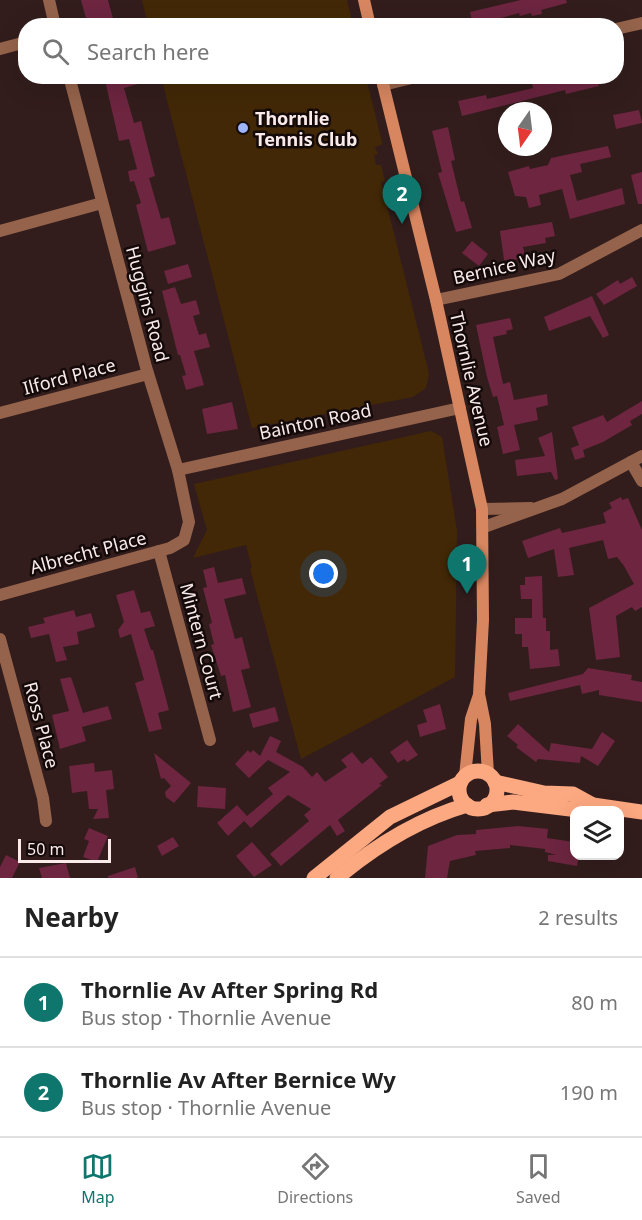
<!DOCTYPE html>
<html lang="en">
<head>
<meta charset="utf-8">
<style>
  body { margin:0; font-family:"Noto Sans",sans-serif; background:#f6f6f6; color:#222 }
  .controls { position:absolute; right:18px; bottom:18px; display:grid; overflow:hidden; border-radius:12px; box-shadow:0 6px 24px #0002 }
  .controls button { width:54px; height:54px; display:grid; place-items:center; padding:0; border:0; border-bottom:2px solid #e0e0e0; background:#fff; color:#222; font:30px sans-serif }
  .compass { position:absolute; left:498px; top:102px; width:54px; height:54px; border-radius:50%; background:#fff; box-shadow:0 6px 24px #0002; rotate:194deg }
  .scale { position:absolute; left:18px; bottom:15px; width:93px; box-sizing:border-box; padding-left:6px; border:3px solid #faebea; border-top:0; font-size:16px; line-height:21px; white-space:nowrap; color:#faebea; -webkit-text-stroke:4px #130a09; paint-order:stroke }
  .you { position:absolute; left:324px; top:574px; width:21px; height:21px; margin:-15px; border:4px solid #fff; border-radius:50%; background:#1a73e8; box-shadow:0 0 0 9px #1a73e833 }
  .badge { display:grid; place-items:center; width:39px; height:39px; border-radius:50%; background:#0f766e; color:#fff; font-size:20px; font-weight:700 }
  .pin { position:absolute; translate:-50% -50px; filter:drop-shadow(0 2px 3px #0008) }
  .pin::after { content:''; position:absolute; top:32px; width:21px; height:18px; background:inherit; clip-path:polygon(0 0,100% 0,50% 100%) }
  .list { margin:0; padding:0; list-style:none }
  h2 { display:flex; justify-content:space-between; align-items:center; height:78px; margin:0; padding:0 24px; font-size:26px }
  h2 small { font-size:20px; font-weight:400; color:#767676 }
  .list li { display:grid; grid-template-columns:39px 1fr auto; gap:18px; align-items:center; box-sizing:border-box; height:90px; padding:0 24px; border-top:2px solid #e0e0e0 }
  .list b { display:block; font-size:22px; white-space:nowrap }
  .list p { margin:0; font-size:20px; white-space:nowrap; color:#767676 }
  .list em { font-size:20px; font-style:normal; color:#767676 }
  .icon { flex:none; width:33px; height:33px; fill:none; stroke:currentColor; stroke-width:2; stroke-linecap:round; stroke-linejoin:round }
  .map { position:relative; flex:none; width:642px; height:878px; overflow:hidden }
  .search { position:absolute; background:#fff; box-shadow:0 6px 24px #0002; left:18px; right:18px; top:18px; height:66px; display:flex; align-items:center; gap:15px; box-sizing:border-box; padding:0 21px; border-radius:24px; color:#767676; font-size:22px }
  .sheet { height:258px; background:#fff }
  nav { display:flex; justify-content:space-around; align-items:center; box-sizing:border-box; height:84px; border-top:2px solid #e0e0e0; background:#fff; font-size:16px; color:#767676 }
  nav a { display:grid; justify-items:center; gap:3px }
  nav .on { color:#0f766e }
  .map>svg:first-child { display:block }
</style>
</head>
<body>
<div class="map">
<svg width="642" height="878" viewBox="0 0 642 878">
  <rect width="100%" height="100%" fill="#321d1c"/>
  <g fill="#422806">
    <path d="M142 0H347L353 25H148Z"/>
    <path d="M161 77H366L382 142 381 145 375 147 378 154 374 155 376 165H381L385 181 381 182 429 374 426 388 413 397 252 428Z"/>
    <path d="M431 431 442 437 457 531 455 677 301 759 250 569 252 568 246 545 193 558 207 530 194 484Z"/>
  </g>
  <g fill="#6d2540">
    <path d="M81 0H108L115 26H88Z"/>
    <path d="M521 0H566L567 3 541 10 542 14 532 16 531 13 520 16 519 13 473 26 470 12Z"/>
    <path d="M104 76H155L156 79 124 88 134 123 141 121 155 176 149 178 161 219 169 217 176 244 148 252 136 205 141 203 134 181 130 182 128 171 137 169 129 139 119 141Z"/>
    <path d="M556 76 558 80 596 76 599 86 566 94 565 90 462 116 458 101 486 95 487 99 533 88 532 83Z"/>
    <path d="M639 110 642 123 616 129 613 115Z"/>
    <path d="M448 127 455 160 451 161 461 202 464 201 472 228 456 232 438 173 442 172 432 131Z"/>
    <path d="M608 146 611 157 580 164 582 172 570 175 577 201 622 188 625 204 570 219 562 189 539 195 541 205 529 208 526 197 515 196 508 172 529 166 530 169 548 165 551 158Z"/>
    <path d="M642 172V204H638L631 175Z"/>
    <path d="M552 222 555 236 545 238 546 243 523 247 526 259 504 260 500 231Z"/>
    <path d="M472 241 488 254 479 266 462 253Z"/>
    <path d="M188 264 192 277 168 284 164 271Z"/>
    <path d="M632 277 637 286 604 305 596 294 618 280 620 284Z"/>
    <path d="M175 287 181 304 196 300 200 314 193 316 199 335 206 333 210 347 194 351 204 385 186 390 182 376 186 375 180 355H178L162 291Z"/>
    <path d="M592 296 609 335 603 338 590 316 549 331 544 317Z"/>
    <path d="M510 318 513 329 506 331 507 334 493 337 503 384 510 382 514 400 547 394 548 405 536 408 538 420 514 425 520 450 503 454 497 427 504 425 497 396 493 397 487 377 476 325Z"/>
    <path d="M642 401V414L630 421 632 425 603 442 583 450 585 457 575 460 571 448 579 445 572 427 603 415 607 422Z"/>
    <path d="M232 402 238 429 207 434 202 409Z"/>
    <path d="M552 432 558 479 555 480 551 472 517 476 515 460 545 456 538 438Z"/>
    <path d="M621 497 622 500 628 498 642 530V607L635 611 632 607 616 616 620 657 596 660 589 608 634 584 624 566 617 557 608 559 603 540 569 548 574 575 558 577 554 549 528 558 522 541 560 528 562 533 606 523 603 513 612 508 609 503Z"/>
    <path d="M214 567 218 583 242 578 246 594 224 599 235 639 242 637 250 668 241 670 251 707 233 712 225 675 221 676 211 645 214 644 209 624 212 623 203 588 207 587 203 570Z"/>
    <path d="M542 576 543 618H546V631H550V650L558 649 560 666 530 669 528 647H522V634H515V618H532V599H521L520 585H525V577Z"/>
    <path d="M134 590 141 613 150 611 155 626 144 629 151 650H153L169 710 158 713 162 729 149 732 135 683 144 680 131 634 120 638 118 630 124 622 116 595Z"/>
    <path d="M74 610 76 617 91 613 95 627 77 632 79 644 63 647 67 660 56 662 49 634 31 638 28 627 45 623 43 618Z"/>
    <path d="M588 668 632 675 631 680 642 682V702L599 695V690L582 694 580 685 510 701 508 693 583 674Z"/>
    <path d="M71 677 83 713 108 706 112 719 82 727 86 741 60 749 52 715 69 711 60 679Z"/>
    <path d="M440 704 446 729 420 737 417 725 427 722 423 710Z"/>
    <path d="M275 707 279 721 253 728 249 714Z"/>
    <path d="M518 724 549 752 551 743 592 749 602 732 615 741 598 766 581 756 580 763 538 759 536 762 516 747 518 745 507 736Z"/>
    <path d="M270 736 281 741 276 752 303 767 312 777 317 772 325 782 347 767 341 760 352 752 362 764 371 757 388 777 379 784 382 785 338 820 345 831 337 836 330 825 281 866 270 854 309 821 304 815 311 809 288 795 251 828 244 821 228 836 217 823 237 805 247 816 273 794 268 788 290 772 268 760 249 778 235 764 248 750 250 753 253 750 260 756Z"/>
    <path d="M407 740 418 755 407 762 404 759 398 763 390 752Z"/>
    <path d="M154 753 191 783 174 803 166 797 165 792 171 786 164 778 161 779Z"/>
    <path d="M94 763 95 772 112 770 114 789 106 790 109 818 93 819 98 809H89L87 791 72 793 69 766Z"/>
    <path d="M198 786 226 788 225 809 197 807Z"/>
    <path d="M518 826 548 829 547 838 574 842V855H579L577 866 548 861V855H556L545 852V849L510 845V848L475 851 476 855 450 861 447 878H425L428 846 457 835 476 834V830Z"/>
    <path d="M89 828 108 836 97 862 83 857 89 841 84 839Z"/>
    <path d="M173 837 179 846 162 856 157 846Z"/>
    <path d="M252 842 272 865 254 877 236 856Z"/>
    <path d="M6 855 20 862 12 878H0V867Z"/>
    <path d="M66 863 70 878H42L39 868Z"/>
    <path d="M135 867 138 878H108V876Z"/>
  </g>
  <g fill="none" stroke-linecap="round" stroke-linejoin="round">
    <g stroke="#95634b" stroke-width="12">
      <path d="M49 0 55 26"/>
      <path d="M616 29 642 23"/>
      <path d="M0 49 26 42"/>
      <path d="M383 85 420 76"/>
      <path d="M0 231 102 203"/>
      <path d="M436 300 559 274 642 230"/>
      <path d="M0 413 148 374"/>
      <path d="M631 462 642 481"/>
      <path d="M178 470 460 408"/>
      <path d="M482 509 531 508"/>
      <path d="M484 527 562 499 642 456"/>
      <path d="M159 551 210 740"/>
      <path d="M0 595 170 548 184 540 189 522 178 470 146 367 69 76"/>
      <path d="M0 639 43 798 46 821"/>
    </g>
    <g stroke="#d78660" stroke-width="12">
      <path d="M364 0 370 26"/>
      <path d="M381 76 436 300 482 509 483 620 479 694 485 724 488 774"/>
      <path d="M465 776 471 719 479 695"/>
    </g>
    <g stroke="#fca881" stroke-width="15">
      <circle cx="478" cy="790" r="19"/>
      <path d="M495 782 544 793 573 794 593 805 642 812"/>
      <path d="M487 805 513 802 570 809 593 805"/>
      <path d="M314 878 390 817 460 783"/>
      <path d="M337 878C375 846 419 819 467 805"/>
    </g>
  </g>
  <circle fill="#9eb4fd" stroke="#130a09" stroke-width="2" cx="243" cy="128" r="6"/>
  <g text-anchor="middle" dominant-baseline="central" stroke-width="5" stroke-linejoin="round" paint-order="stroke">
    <g font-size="18" font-weight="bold" fill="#faebea" stroke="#130a09" text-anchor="start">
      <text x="255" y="118">Thornlie<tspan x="255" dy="21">Tennis Club</tspan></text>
    </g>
    <g font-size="18" fill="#faebea" stroke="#130a09">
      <text transform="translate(504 266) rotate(-13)">Bernice Way</text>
      <text transform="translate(148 304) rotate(75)">Huggins Road</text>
      <text transform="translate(69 376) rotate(-15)">Ilford Place</text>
      <text transform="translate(472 379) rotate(77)">Thornlie Avenue</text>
      <text transform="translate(315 421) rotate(-12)">Bainton Road</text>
      <text transform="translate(88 552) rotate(-15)">Albrecht Place</text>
      <text transform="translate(202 641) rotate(75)">Mintern Court</text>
      <text transform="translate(42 725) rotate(75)">Ross Place</text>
    </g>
  </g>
</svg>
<div class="controls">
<button><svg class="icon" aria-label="layers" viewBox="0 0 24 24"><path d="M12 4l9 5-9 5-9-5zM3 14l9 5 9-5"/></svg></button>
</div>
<svg class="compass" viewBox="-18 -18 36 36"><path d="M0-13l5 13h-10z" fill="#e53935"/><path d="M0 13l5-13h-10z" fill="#767676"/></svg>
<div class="scale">50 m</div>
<div class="you"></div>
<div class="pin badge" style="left:467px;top:594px">1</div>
<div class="pin badge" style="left:402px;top:224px">2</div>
<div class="search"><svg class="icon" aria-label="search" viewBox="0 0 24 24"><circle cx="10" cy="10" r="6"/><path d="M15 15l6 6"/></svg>Search here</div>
</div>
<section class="sheet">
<h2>Nearby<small>2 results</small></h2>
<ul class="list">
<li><span class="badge">1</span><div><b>Thornlie Av After Spring Rd</b><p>Bus stop · Thornlie Avenue</p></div><em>80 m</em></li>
<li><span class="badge">2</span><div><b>Thornlie Av After Bernice Wy</b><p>Bus stop · Thornlie Avenue</p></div><em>190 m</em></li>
</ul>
</section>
<nav>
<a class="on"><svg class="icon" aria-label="map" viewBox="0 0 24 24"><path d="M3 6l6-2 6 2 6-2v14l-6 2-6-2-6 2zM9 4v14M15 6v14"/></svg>Map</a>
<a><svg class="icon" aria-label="directions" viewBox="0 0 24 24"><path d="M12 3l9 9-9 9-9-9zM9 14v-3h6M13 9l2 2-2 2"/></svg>Directions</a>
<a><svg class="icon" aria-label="saved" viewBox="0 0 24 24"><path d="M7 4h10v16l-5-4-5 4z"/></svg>Saved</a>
</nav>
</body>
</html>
